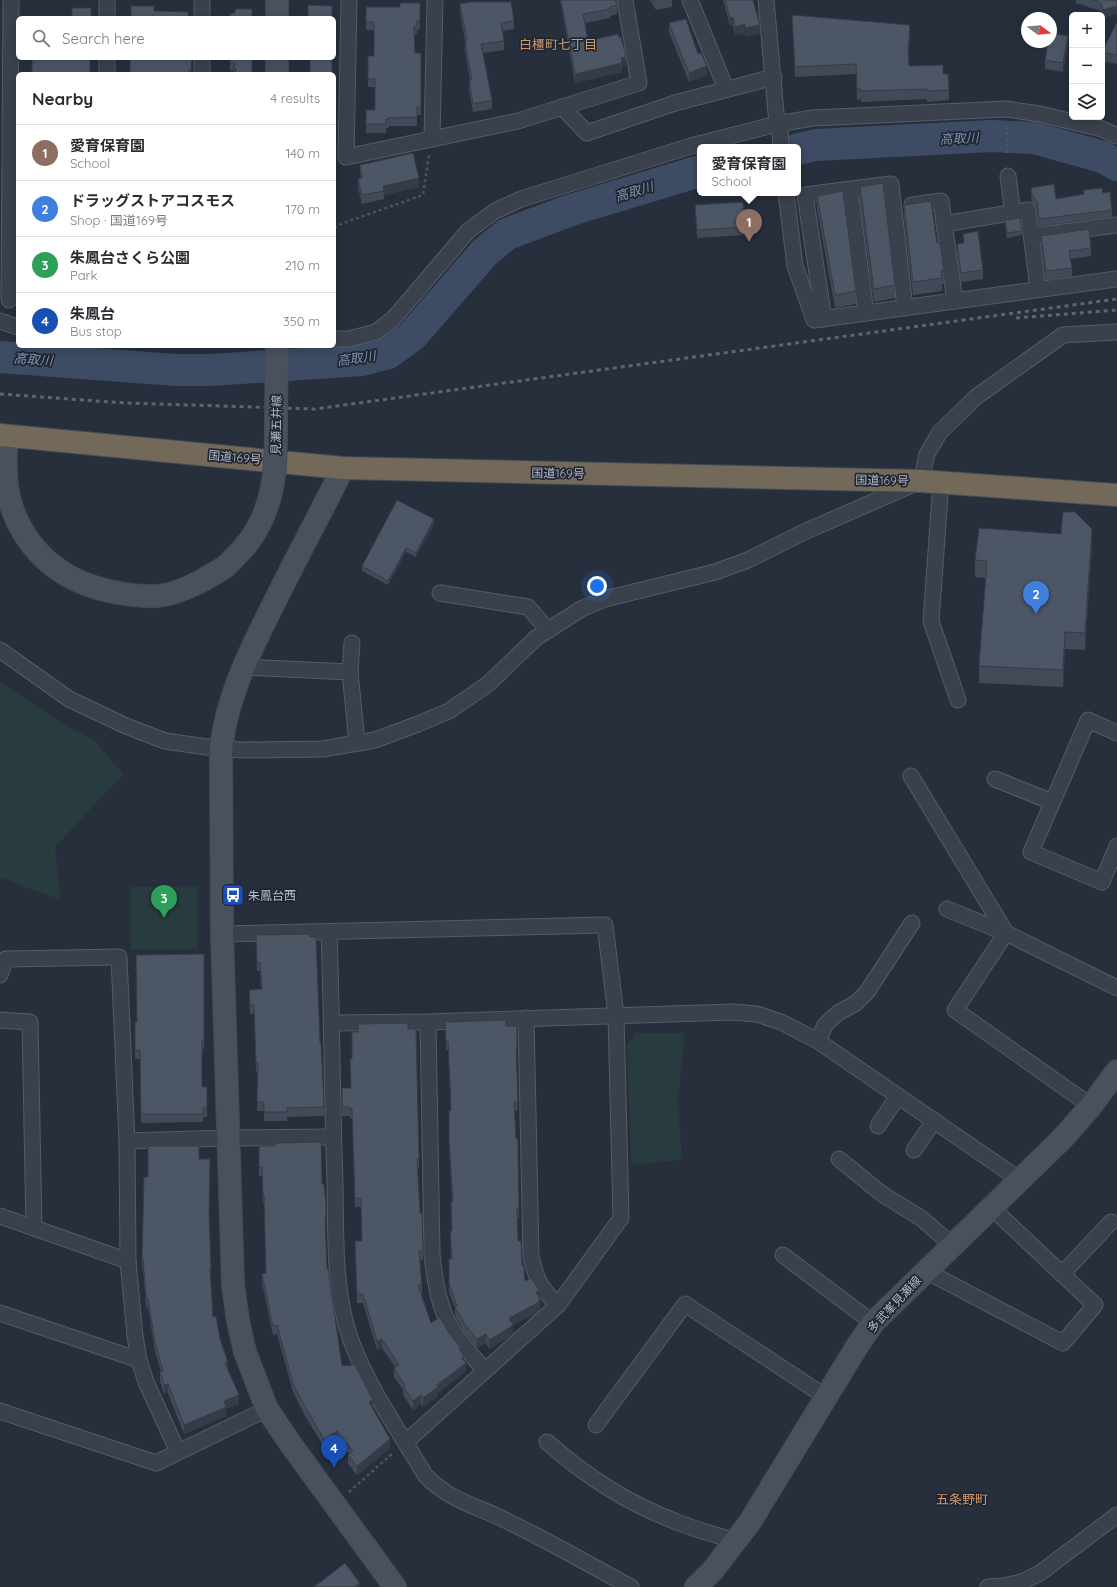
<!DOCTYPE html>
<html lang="en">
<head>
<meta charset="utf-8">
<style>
  body { margin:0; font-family:Quicksand,"Noto Sans JP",sans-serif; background:#f2f2f3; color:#2b2b33 }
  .controls { position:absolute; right:12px; top:12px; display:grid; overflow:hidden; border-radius:6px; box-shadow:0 2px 10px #0003 }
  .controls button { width:36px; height:36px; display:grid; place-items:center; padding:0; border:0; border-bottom:1px solid #e1e1e2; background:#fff; color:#2b2b33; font:20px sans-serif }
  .compass { position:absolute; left:1021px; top:12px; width:36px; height:36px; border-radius:50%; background:#fff; box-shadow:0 2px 10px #0003; rotate:106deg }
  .you { position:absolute; left:597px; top:586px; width:14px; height:14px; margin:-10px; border:3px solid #fff; border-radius:50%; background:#1a73e8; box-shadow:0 0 0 6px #1a73e833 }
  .badge { display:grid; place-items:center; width:26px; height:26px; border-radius:50%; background:#0b8043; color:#fff; font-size:13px; font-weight:700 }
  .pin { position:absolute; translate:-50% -33px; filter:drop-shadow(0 1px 2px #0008) }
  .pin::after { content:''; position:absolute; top:21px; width:14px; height:12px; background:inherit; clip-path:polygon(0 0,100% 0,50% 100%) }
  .popup { position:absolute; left:697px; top:144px; width:104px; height:52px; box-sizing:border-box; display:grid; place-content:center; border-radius:6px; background:#fff; filter:drop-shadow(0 1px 3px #0005); font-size:13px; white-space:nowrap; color:#7c7c81 }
  .popup b { font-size:15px; color:#2b2b33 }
  .popup::after { content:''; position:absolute; left:50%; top:100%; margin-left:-8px; border:8px solid transparent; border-top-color:#fff }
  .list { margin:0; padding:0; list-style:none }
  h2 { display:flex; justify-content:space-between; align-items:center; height:52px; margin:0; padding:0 16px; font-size:17px }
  h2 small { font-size:13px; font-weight:400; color:#7c7c81 }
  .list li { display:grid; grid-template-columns:26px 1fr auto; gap:12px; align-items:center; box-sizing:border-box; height:56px; padding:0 16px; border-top:1px solid #e1e1e2 }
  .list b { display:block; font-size:15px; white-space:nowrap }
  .list p { margin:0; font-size:13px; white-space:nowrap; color:#7c7c81 }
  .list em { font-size:13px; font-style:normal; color:#7c7c81 }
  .icon { flex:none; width:22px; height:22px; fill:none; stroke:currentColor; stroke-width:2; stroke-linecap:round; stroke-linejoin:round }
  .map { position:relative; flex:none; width:1117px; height:1587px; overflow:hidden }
  .search { position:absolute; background:#fff; box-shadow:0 2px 10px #0003; left:16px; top:16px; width:320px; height:44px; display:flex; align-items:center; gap:10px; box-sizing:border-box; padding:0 14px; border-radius:6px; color:#7c7c81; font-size:15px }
  .panel { position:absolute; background:#fff; box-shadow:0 2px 10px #0003; left:16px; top:72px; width:320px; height:276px; border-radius:6px }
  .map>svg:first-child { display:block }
</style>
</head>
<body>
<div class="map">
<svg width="1117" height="1587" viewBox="0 0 1117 1587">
  <rect width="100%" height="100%" fill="#272f3d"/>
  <g fill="#283b3e">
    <path d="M0 682 63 724 94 740 123 774 55 847 61 900 2 878 0 879Z"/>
    <path d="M198 886V949L131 950 130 887Z"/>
    <path d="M635 1033H685L678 1100 682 1160 631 1165 627 1046Z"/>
  </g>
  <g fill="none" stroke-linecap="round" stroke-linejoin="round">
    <g stroke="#3d4c64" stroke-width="32">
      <path d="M798 149 816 145 992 136 1034 138 1103 157 1117 165"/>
      <path d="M0 357 176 370H210L362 360 388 353 412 336 484 253 507 234 571 210 700 171"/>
    </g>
    <g stroke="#555c68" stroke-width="17">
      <g id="street">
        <path d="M107 0V18"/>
        <path d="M349 0 346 157 518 121 639 83 625 0"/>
        <path d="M690 0 726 89"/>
        <path d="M766 0 777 124 780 131 781 147"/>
        <path d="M202 18V0"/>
        <path d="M107 58V74"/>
        <path d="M202 74V58"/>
        <path d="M562 107 587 133 675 103 774 77"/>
        <path d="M432 139 435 0"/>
        <path d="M1008 176 1013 213"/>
        <path d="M850 190 866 313"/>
        <path d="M786 193 795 266 814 320 1117 279"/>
        <path d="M912 205 941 201 955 301"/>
        <path d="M944 224 1028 210 1038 289"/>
        <path d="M1032 236 1117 225"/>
        <path d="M9 300 11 0"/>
        <path d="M824 319 805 195 891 184 905 308"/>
        <path d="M0 321 18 327"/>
        <path d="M334 339H349L376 332 394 318 468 231 495 211 521 199 691 146 777 124 813 118 1006 109 1040 114 1102 129 1117 136"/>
        <path d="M941 482 931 621 958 700"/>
        <path d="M440 593 528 607 548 630"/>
        <path d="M352 643 350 672 357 743"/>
        <path d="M0 650 69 699 126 726 165 741 221 749 245 750 323 749 375 740 418 724 449 711 488 684 536 638 581 609 605 599 715 572 748 560 804 532 921 481 927 454 940 432 976 397 1063 335 1117 332"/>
        <path d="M244 667 350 672"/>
        <path d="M1117 733 1088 720 1031 852 1102 882 1117 846"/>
        <path d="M911 776 1006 933 1117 988"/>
        <path d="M995 779 1052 802"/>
        <path d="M947 909 1006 933 955 1010 1091 1106"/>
        <path d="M329 932C332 1016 332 1100 335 1184 336 1231 334 1279 346 1325 360 1376 398 1429 425 1475 448 1500 477 1506 507 1521 549 1541 590 1565 631 1587"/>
        <path d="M222 934 605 925 616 1015 621 1218 558 1305 406 1442"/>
        <path d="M0 975 6 959 119 957 127 1141 128 1261 135 1336 139 1360 146 1382 178 1452"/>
        <path d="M526 1018 531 1256C537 1282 539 1286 558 1305"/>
        <path d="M0 1020 30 1022 34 1228"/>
        <path d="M428 1022 432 1254C435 1283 439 1313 457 1337 466 1349 476 1360 485 1371"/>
        <path d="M333 1023 428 1022 732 1012 757 1014 781 1022 818 1041 1020 1180"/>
        <path d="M818 1041 825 1025 838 1013 856 1003 867 992 912 923"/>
        <path d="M878 1126 898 1096"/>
        <path d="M127 1141 228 1138 333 1137"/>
        <path d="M914 1150 934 1121"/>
        <path d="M839 1159 882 1194 921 1218 952 1245"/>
        <path d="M0 1216 128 1261"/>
        <path d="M783 1255 873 1323"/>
        <path d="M926 1271 1063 1343 1095 1305 991 1207"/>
        <path d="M1062 1274 1111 1222"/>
        <path d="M0 1313 139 1360"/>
        <path d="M0 1411 156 1463 267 1409"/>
        <path d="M596 1425 685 1304 826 1397"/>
        <path d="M547 1442C587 1477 627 1503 677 1522 696 1530 716 1535 736 1541"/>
        <path d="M988 1587 1003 1586 1022 1582 1040 1573 1117 1515"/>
      </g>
    </g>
    <g stroke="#434a56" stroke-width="24">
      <g id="secondary">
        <path d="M277 18V0"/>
        <path d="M277 74V58"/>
        <path d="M7 436C5 458 4 484 11 505 28 556 67 584 119 593 131 595 145 597 158 596 182 593 204 580 225 567"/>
        <path d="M343 468C322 510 300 551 279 593 254 643 227 693 221 749L222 934 233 1285 238 1321 245 1352 267 1409 292 1446 395 1587"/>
        <path d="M696 1587 713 1570 750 1522 856 1348 873 1323 1062 1139 1091 1106 1117 1071"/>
      </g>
    </g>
    <g stroke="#454c58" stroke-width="24">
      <path id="highway" d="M0 435 343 468 921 481 1117 495"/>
    </g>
    <g stroke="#46585b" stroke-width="2.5" stroke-dasharray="3 3" stroke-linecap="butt">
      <path d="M1007 126V154"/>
      <path d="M334 228 341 224 423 195 429 155"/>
      <path d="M349 1492 393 1453"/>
    </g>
    <use href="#street" stroke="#3a414d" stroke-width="15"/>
    <use href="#secondary" stroke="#49515f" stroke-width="22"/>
    <use href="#highway" stroke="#726958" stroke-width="22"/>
    <g stroke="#5d6573" stroke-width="3" stroke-dasharray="4 4" stroke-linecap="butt">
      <path d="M1016 318 1117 310"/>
      <path d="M0 394 125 403 315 409 1117 299"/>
    </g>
    <g stroke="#434a56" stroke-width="24" stroke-linecap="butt">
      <path id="secondary-bridge" d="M225 567C237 555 250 543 258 527 277 492 276 456 276 417 276 393 277 370 277 346"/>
    </g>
    <use href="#secondary-bridge" stroke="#49515f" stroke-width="22"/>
  </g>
  <g fill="#424a57">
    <path d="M560 0H615L617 5V14L610 16V18L585 23 588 41 626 66H622V72L575 83Z"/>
    <path d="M650 0H672V7L656 10 653 5H652Z"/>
    <path d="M723 0H753L760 33 745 37V33L735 35 733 26H730Z"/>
    <path d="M1076 0H1117L1103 18 1101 11 1076 3Z"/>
    <path d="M420 3V29L417 30V34H414L415 53H421V115H417V126H389V128H386V133H366V110H375V87H368V56H374V30H366V7H400Z"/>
    <path d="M460 4 514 21V29L502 31 504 41V50L483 53 492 100V109L473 112 469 89V80H470L465 50V41L460 13Z"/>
    <path d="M792 15 910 36 908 58 909 66 943 74 949 90V100L927 102V99L861 102V99L857 100 856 74 795 77Z"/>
    <path d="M1117 22V64L1102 61V52Z"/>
    <path d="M669 23 698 54 707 75 689 82 669 32Z"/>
    <path d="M1068 45 1063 72 1045 69V60Z"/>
    <path d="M192 58 191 74H130Z"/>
    <path d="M230 58 252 74H234V71H230Z"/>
    <path d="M360 165 419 187 384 195V199L362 204 358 187V179L361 178 360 173Z"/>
    <path d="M860 187 895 285V298L874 302 860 200Z"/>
    <path d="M1031 188 1056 199 1083 194V190L1103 193 1112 210V217L1039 226 1037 208 1032 202 1031 195Z"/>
    <path d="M817 196 856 291V304L835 308 817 209Z"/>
    <path d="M695 205 744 227V235L697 238Z"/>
    <path d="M904 205 937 243 944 271V284H942V291L913 295 904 219Z"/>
    <path d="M1005 220 1022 231V235L1007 238 1005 225Z"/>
    <path d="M963 234 983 270V279L961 282 957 253V244H963Z"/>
    <path d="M1041 236 1091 248V256L1070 259 1072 268V276L1046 280 1041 244Z"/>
    <path d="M434 524 416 557 406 552 388 585 362 571V566Z"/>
    <path d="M1092 546 1085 650 1065 649 1063 687 979 683V666L986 578 975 577V560Z"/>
    <path d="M256 935 320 1043 324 1107V1116L287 1117V1121H264V1111H257L258 1072H256L254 1014H250L249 999V990L261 989 260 971H257Z"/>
    <path d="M204 954V1049H202V1087H207V1117H203V1122L141 1123 140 1059H135V1022H137Z"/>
    <path d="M445 1022 506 1026H517V1057H516L518 1110 514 1111 516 1139 518 1156 519 1218H517L518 1241 525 1281 540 1300V1309L536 1313 513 1325V1334L506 1339 489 1349 486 1343 477 1348 464 1332 455 1316V1308L449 1292V1268L451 1259 450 1231H452V1202L449 1149V1120L451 1111 450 1091 448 1050H446Z"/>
    <path d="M408 1029 419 1159V1168H418L420 1213H422L423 1260H420L422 1285V1294H421L431 1323 461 1352 464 1361 466 1371 438 1393V1396L423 1407 421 1404 413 1410 403 1395V1390L394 1377V1368L395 1367 382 1348 377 1350 363 1303H357L355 1241H362L361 1207H355L353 1147 352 1118H350V1116H342V1088H351L352 1059 358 1032Z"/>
    <path d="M259 1146 322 1184 326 1205V1227H325L327 1269 342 1366 373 1409 390 1448 357 1475 348 1464V1455L349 1454 337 1439 324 1447 304 1414 293 1392 277 1334 273 1335 262 1283V1274L266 1273 264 1204H263L262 1176H259Z"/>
    <path d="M199 1159 209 1218 211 1268V1276L210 1277 213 1317 220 1339 228 1370 239 1404 226 1409V1416L184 1434 168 1393 164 1394 160 1381V1372H161L155 1352 148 1307H146L143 1268H142L144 1177H148Z"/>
  </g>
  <g fill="#363c47">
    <rect x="652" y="0" width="1" height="5"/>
    <path d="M1117 6V14L1103 18V10Z"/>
    <path d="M733 17V26H730V18Z"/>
    <path d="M745 24V33L735 35V27Z"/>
    <path d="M760 25V33L745 37V28Z"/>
    <path d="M910 25V36L908 61V51Z"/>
    <path d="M1068 36V45L1063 72V63Z"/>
    <path d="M626 57V66H622V72L575 83V74L621 58Z"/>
    <path d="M707 66V75L689 82V73Z"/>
    <path d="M419 178V187L384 195 383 186Z"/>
    <path d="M434 519V524L416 557V553Z"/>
    <path d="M1092 529V546L1085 650V633Z"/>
    <path d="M406 548V552L388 585V581Z"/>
    <path d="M1065 632V649L1063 687V670Z"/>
    <path d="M540 1291V1299L536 1292Z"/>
    <path d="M540 1300V1309L536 1313 509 1327V1318Z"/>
    <path d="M513 1325V1334L506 1339 489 1349V1340Z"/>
    <path d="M486 1334V1343L477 1348V1339Z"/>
    <path d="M382 1339V1348L377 1350V1341Z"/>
    <path d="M464 1356V1364L466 1363V1371L438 1393V1396L423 1407V1398L437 1385 462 1358Z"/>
    <path d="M228 1362V1371L225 1363Z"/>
    <path d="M168 1384V1393L164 1394V1385Z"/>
    <path d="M239 1395V1404L226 1409V1416L184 1434V1425L224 1401Z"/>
    <path d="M421 1395V1404L413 1410V1401Z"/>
    <path d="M373 1400V1409L369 1402Z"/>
    <path d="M337 1431V1439L324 1447V1439Z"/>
    <path d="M390 1439V1448L357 1475V1466Z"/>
    <path d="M360 1583V1587H354Z"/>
  </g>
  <g fill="#4d5665" stroke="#363c47">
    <path d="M561 0H615L617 5 610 7V9L583 14 588 41 618 34 619 38 621 37 626 57 621 58 622 63 575 74Z"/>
    <path d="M725 0H753L760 25 745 28V24L735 27 733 17 730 18Z"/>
    <path d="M1092 0H1117V6L1103 10 1101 3Z"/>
    <path d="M470 2H511L514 21 501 23 504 41 481 44 492 100 473 104 469 80H472L465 41H467L460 4Z"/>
    <path d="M400 3H420V21H417V26H414L415 53H421V107H417V117L389 118V119H386V124H366V110H375V79H368V56H374V22H366V7H400Z"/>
    <path d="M308 5 332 6V18H308Z"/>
    <path d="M131 6H154V11L188 12V18H131Z"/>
    <path d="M72 8H91V18H31L72 17Z"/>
    <path d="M235 9H252V18H230V14L235 13Z"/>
    <path d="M792 15 910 25 908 51 909 66 943 65V74H948L949 90 927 91V89L861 91V89H857L856 64 795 67Z"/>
    <path d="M686 19 698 54 701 53 707 66 689 73 669 23Z"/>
    <path d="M1117 22V55L1102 52Z"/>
    <path d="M1051 33 1068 36 1063 63 1045 60 1048 42H1051Z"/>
    <rect x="32" y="58" width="58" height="16"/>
    <path d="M130 58H192L191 70H189V74H130Z"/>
    <path d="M230 58H252V74H236V69H234L235 63H230Z"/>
    <rect x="310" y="58" width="22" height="16"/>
    <path d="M413 153 419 178 383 186 384 191 362 195 358 179 362 178 360 165Z"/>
    <path d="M334 182H335L334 209Z"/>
    <path d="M883 183 895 285 874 289 860 187Z"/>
    <path d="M1054 184 1056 199 1084 194 1083 190 1102 188 1103 193 1110 192 1112 210 1039 219 1037 202 1032 195 1031 188Z"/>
    <path d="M843 191 856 291 835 295 817 196Z"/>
    <path d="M931 201 937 243 940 242 944 271H941L942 278 913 282 904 205Z"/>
    <path d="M743 202 744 227 697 230 695 205Z"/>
    <path d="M1020 218 1022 231 1007 233 1005 220Z"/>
    <path d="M1089 229 1091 248 1069 251 1072 268 1046 271 1041 236Z"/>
    <path d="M978 231 983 270 961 273 957 244 964 243 963 234Z"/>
    <path d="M397 500 434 519 416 553 406 548 388 581 362 566Z"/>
    <path d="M1063 512H1075L1092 529 1085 633 1065 632 1063 670 979 666 987 561 975 560 979 528 1061 534Z"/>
    <path d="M310 934V937H316L320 1043H321L324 1107 287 1108V1112H264V1102H257L258 1063H256L254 1005H250L249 990 262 989 260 962 257 963 256 935Z"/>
    <path d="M204 954V1040H202V1087H207V1108H203V1114H141L140 1050H135V1022H137L136 955Z"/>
    <path d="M506 1020V1026H517V1048H516L518 1102H514L516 1139H518V1156L519 1209H517L518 1241H521L522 1266H524L525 1281 531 1278 540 1291 536 1292 540 1300 536 1304 509 1318 513 1325 506 1330 489 1340 486 1334 477 1339 464 1323 455 1307 457 1306 449 1283V1259H452L450 1231H452L451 1202H453L449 1140V1111H451L450 1082 448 1041 446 1042 445 1022Z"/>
    <path d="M408 1023V1029H416L419 1159H417L420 1213H422L423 1251H419L422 1285H418L431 1323 440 1317 449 1333 461 1348 459 1349 464 1356 462 1358 466 1363 437 1385 438 1387 423 1398 421 1395 413 1401 403 1386 405 1385 394 1368 399 1365 382 1339 377 1341 363 1294H357L355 1241H362L361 1198H355L353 1138 352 1109H350V1107H342V1088H351L350 1059H352V1032H358V1024Z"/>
    <path d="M321 1142 322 1184H324L326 1205V1218H325L327 1269H328L342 1366 355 1365 373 1400 369 1402 390 1439 357 1466 348 1455 353 1451 337 1431 324 1439 304 1405 293 1384 277 1325 273 1326 262 1274 266 1273 264 1195H263L262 1167H259V1146H275V1143Z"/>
    <path d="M148 1146H199V1159H210L209 1215 211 1268H210L213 1317 216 1316 220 1339 228 1362 225 1363 239 1395 224 1401 226 1407 184 1425 168 1384 164 1385 160 1372 163 1371 155 1343 148 1298H146L143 1259H142L144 1177H148Z"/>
    <path d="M345 1563 360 1583 354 1587H314Z"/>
  </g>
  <defs>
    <g id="bus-square" transform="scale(1.15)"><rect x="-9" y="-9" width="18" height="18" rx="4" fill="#1a4fb4" stroke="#1f2632"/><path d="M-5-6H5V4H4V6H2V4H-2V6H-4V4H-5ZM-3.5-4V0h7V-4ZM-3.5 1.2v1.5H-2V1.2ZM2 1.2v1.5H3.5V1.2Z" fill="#fff"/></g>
  </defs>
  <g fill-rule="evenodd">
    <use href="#bus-square" x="233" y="895"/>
  </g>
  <g text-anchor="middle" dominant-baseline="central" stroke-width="3.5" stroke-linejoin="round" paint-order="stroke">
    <g font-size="12" fill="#b6bdc8" stroke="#1f2632">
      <text transform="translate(276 425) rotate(-89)">見瀬五井線</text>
      <text transform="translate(235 457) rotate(5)">国道169号</text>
      <text transform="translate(558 473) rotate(1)">国道169号</text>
      <text transform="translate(882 480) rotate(1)">国道169号</text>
      <text transform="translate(894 1304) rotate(-47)">多武峯見瀬線</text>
    </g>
    <g font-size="12" fill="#b6bdc8" stroke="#1f2632" text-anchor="start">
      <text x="248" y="895">朱鳳台西</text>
    </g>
    <g font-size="13" fill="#cc996d" stroke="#1f2632">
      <text x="558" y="44">白橿町七丁目</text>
      <text x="962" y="1499">五条野町</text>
    </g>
    <g font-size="13" font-style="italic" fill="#8092ad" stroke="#1f2632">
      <text transform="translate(959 138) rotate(-3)">高取川</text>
      <text transform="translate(634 191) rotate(-17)">高取川</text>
      <text transform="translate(356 358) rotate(-8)">高取川</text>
      <text transform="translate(33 359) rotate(4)">高取川</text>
    </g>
  </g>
</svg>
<div class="controls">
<button>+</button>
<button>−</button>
<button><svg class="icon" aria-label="layers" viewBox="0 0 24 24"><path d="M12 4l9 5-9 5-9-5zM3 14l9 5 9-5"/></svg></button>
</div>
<svg class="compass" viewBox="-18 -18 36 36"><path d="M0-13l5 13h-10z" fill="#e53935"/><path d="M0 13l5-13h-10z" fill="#7c7c81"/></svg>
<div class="you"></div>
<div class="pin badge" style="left:749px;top:242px;background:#8d6e63">1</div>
<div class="popup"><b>愛育保育園</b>School</div>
<div class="pin badge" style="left:1036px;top:614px;background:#3f7fe0">2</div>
<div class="pin badge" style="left:164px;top:918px;background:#2e9e5b">3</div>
<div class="pin badge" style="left:334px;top:1468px;background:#1a4fb4">4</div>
<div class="search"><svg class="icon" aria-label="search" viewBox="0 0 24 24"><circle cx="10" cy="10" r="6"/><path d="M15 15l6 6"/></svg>Search here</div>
<section class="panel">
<h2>Nearby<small>4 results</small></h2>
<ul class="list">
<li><span class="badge" style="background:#8d6e63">1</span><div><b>愛育保育園</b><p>School</p></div><em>140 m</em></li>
<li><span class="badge" style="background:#3f7fe0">2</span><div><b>ドラッグストアコスモス</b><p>Shop · 国道169号</p></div><em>170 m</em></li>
<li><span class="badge" style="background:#2e9e5b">3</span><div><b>朱鳳台さくら公園</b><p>Park</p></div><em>210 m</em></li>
<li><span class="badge" style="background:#1a4fb4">4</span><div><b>朱鳳台</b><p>Bus stop</p></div><em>350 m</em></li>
</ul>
</section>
</div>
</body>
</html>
